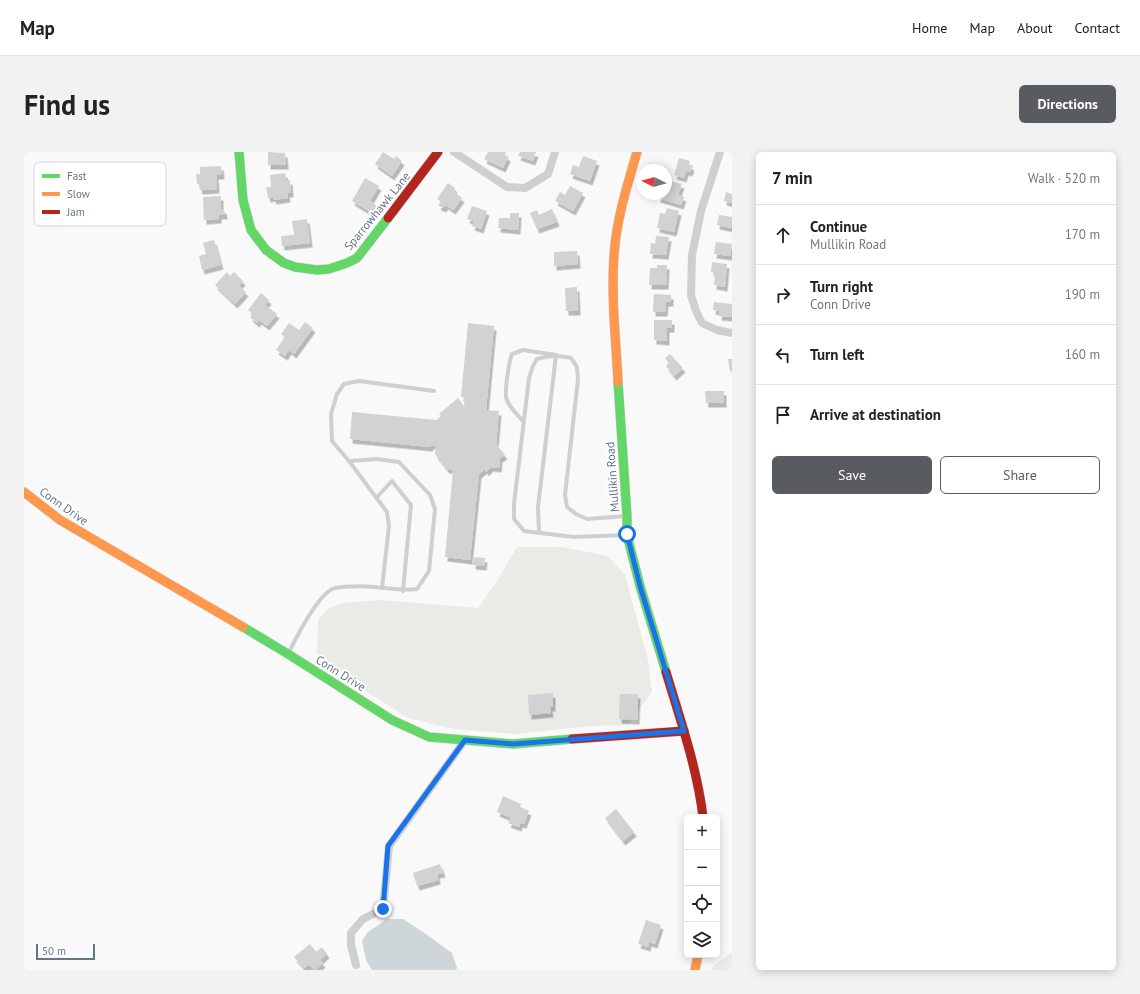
<!DOCTYPE html>
<html lang="en">
<head>
<meta charset="utf-8">
<style>
  body { margin:0; font-family:"PT Sans",sans-serif; background:#f2f2f2; color:#222 }
  .controls { position:absolute; right:12px; bottom:12px; display:grid; overflow:hidden; border-radius:6px; box-shadow:0 2px 10px #0003 }
  .controls button { width:36px; height:36px; display:grid; place-items:center; padding:0; border:0; border-bottom:1px solid #e0e0e0; background:#fff; color:#222; font:20px sans-serif }
  .compass { position:absolute; left:612px; top:12px; width:36px; height:36px; border-radius:50%; background:#fff; box-shadow:0 2px 10px #0003; rotate:275deg }
  .scale { position:absolute; left:12px; bottom:10px; width:59px; box-sizing:border-box; padding-left:4px; border:2px solid #657683; border-top:0; font-size:11px; line-height:14px; white-space:nowrap; color:#657683; -webkit-text-stroke:3px #fff; paint-order:stroke }
  .stop { position:absolute; width:12px; height:12px; margin:-9px; border:3px solid #1a73e8; border-radius:50%; background:#fff }
  .stop.end { background:#1a73e8; border-color:#fff; box-shadow:0 1px 4px #0008 }
  .list { margin:0; padding:0; list-style:none }
  h2 { display:flex; justify-content:space-between; align-items:center; height:52px; margin:0; padding:0 16px; font-size:17px }
  h2 small { font-size:13px; font-weight:400; color:#767676 }
  .list li { display:grid; grid-template-columns:26px 1fr auto; gap:12px; align-items:center; box-sizing:border-box; height:60px; padding:0 16px; border-top:1px solid #e0e0e0 }
  .list b { display:block; font-size:15px; white-space:nowrap }
  .list p { margin:0; font-size:13px; white-space:nowrap; color:#767676 }
  .list em { font-size:13px; font-style:normal; color:#767676 }
  .actions { display:flex; gap:8px; padding:12px 16px }
  .actions a { flex:1; padding:9px 0; border:1px solid #585c60; border-radius:6px; text-align:center; font-size:14px; color:#585c60 }
  .actions .main { background:#585c60; color:#fff }
  .icon { flex:none; width:22px; height:22px; fill:none; stroke:currentColor; stroke-width:2; stroke-linecap:round; stroke-linejoin:round }
  .map { position:relative; flex:none; width:708px; height:818px; overflow:hidden; border-radius:6px }
  header { display:flex; align-items:center; gap:24px; box-sizing:border-box; height:56px; padding:0 20px; background:#fff; border-bottom:1px solid #e0e0e0 }
  header strong { font-size:19px }
  nav { display:flex; gap:22px; margin-inline-start:auto; font-size:14px }
  .intro { display:flex; align-items:center; justify-content:space-between; box-sizing:border-box; height:96px; padding:0 24px }
  h1 { margin:0; font-size:28px }
  .button { padding:10px 18px; border-radius:6px; background:#585c60; color:#fff; font-size:14px; font-weight:700 }
  main { display:flex; gap:24px; padding:0 24px }
  aside { flex:1; background:#fff; border-radius:6px; box-shadow:0 2px 10px #0003 }
  .map>svg:first-child { display:block }
</style>
</head>
<body>
<header>
<strong>Map</strong>
<nav><a>Home</a><a>Map</a><a>About</a><a>Contact</a></nav>
</header>
<div class="intro"><h1>Find us</h1><a class="button">Directions</a></div>
<main>
<div class="map">
<svg width="708" height="818" viewBox="0 0 708 818">
  <defs>
    <filter id="shadow"><feDropShadow dx="2.5" dy="4.5" stdDeviation="0" flood-color="#0004"/></filter>
  </defs>
  <rect width="100%" height="100%" fill="#f9f9f9"/>
  <g fill="#e8ebe6">
    <path d="M493 395H538L584 404 601 423 624 508 628 540 604 573 566 574 492 582 429 577 384 566 338 537 293 501 294 468 304 457 318 451 356 448 454 456 473 429Z"/>
    <path d="M708 800V818H687L689 814Z"/>
  </g>
  <path fill="#ced6d9" d="M363 767H379L399 780 428 801 433 816 432 818H348L342 808 338 789 344 780Z"/>
  <g fill="#d0d2d3" filter="url(#shadow)">
    <path d="M244 0 261 1 262 13H244Z"/>
    <path d="M359 0 370 7 372 4 378 9 368 24 351 12Z"/>
    <path d="M464 0H482L481 3 484 5 479 16 460 7Z"/>
    <path d="M496 0H512L509 9 494 4Z"/>
    <path d="M559 4 573 9 566 29 546 22 549 13 555 15Z"/>
    <path d="M655 6 666 9 665 13 668 14 666 20 662 19 660 26 650 23Z"/>
    <path d="M197 14 198 23H192L193 37 176 38 175 32H173L172 22H176V15Z"/>
    <path d="M261 21 262 29 266 28 267 41H263L264 46 250 48 249 45 244 46 242 35H247L246 23Z"/>
    <path d="M341 26 355 34 346 49 353 54 348 61 328 49Z"/>
    <path d="M642 28 658 32 654 43 660 45 657 53 634 46 635 42H642Z"/>
    <path d="M424 31 431 36 429 39 438 46 429 58 422 53 419 56 414 53 417 50 413 47Z"/>
    <path d="M546 34 559 41 549 59 531 49 536 40 541 43Z"/>
    <path d="M702 40 708 42V51L700 49Z"/>
    <path d="M197 44V57H200L201 63H195V67L180 68 179 45Z"/>
    <path d="M448 54 463 59 457 77 448 74 450 69 443 67Z"/>
    <path d="M643 56 655 59 650 80 633 76 636 61 641 62Z"/>
    <path d="M528 57 533 70 513 77 506 61 513 58 515 63Z"/>
    <path d="M486 61H495L494 78 474 76 475 66H486Z"/>
    <path d="M695 63 708 65V76L693 73Z"/>
    <path d="M283 67 286 91 258 94 257 84 270 83 268 69Z"/>
    <path d="M632 84 645 85 642 103 626 102 627 91 631 92Z"/>
    <path d="M190 88 197 113 178 118 175 104 182 102 179 91Z"/>
    <path d="M692 90 708 92 706 104 690 102Z"/>
    <path d="M553 99 554 112 530 114V100Z"/>
    <path d="M688 110 703 112 701 135 690 133 691 121 687 120Z"/>
    <path d="M633 113H643L642 133H625L626 116H633Z"/>
    <path d="M203 120 206 124 210 120 219 129 215 134 222 140 211 152 191 133Z"/>
    <path d="M553 135 554 159H542L541 136Z"/>
    <path d="M237 141 245 148 241 153 253 162 243 174 235 168 233 171 226 165 229 162 224 158Z"/>
    <path d="M630 142 647 143V150H642L641 160H629Z"/>
    <path d="M690 150 708 152 707 165 695 164 696 159 689 158Z"/>
    <path d="M630 168H648V176H643V189L630 188Z"/>
    <path d="M281 170 289 176 270 202 265 198 261 204 252 198 261 185 257 182 265 171 275 178Z"/>
    <path d="M444 171 470 174 462 258 475 259 472 292 481 303 476 306 475 316 467 315 462 320 461 317 455 322 446 408 421 405 429 318 423 317 411 302 412 294 407 293 406 295 326 287 328 260 412 268 417 264 415 262 434 246 440 254 441 245H437Z"/>
    <path d="M646 202 659 216 650 224 642 214 645 211 641 206Z"/>
    <path d="M704 207H708V219H706Z"/>
    <path d="M681 239H700V251H682Z"/>
    <path d="M450 405 461 406 460 414 449 413Z"/>
    <path d="M529 541V555H526L527 561 505 563 504 543Z"/>
    <path d="M596 542H614L613 568 595 567Z"/>
    <path d="M479 644 497 652 496 655 505 659 500 672 496 671 495 675 484 671 487 666 473 660Z"/>
    <path d="M592 657 610 680 599 689 581 666Z"/>
    <path d="M416 712 419 721 413 722 414 728 393 734 389 721Z"/>
    <path d="M622 768 637 773 631 792 625 790 624 795 614 792Z"/>
    <path d="M286 792 292 800 298 795 303 802 296 808 299 811 291 818 285 813 280 816 270 805Z"/>
  </g>
  <g fill="none" stroke-linecap="round" stroke-linejoin="round">
    <g stroke="#d5d6d7" stroke-width="10">
      <g id="fast">
        <path d="M215 0 219 48 227 78 242 98 260 111 271 115 293 118 305 117 323 111 333 106 364 66"/>
        <path d="M594 230 603 364V383L616 434 642 520"/>
        <path d="M219 475 264 502 368 568 405 585 489 592 548 587"/>
      </g>
    </g>
    <g stroke="#d5d6d7" stroke-width="10">
      <g id="slow">
        <path d="M594 230C592 188 587 146 590 104 592 69 603 34 613 0"/>
        <path d="M0 340 36 368 219 475"/>
        <path d="M671 818 674 803"/>
      </g>
    </g>
    <g stroke="#d5d6d7" stroke-width="10">
      <g id="jam">
        <path d="M364 66 414 0"/>
        <path d="M642 520C656 567 673 615 679 665"/>
        <path d="M548 587 660 579"/>
      </g>
    </g>
    <g stroke="#cecfd0" stroke-width="4">
      <path d="M500 270C494 263 484 255 482 245 481 237 485 209 488 202L499 198 532 203 514 355 515 381"/>
      <path d="M352 346 368 329 387 353 379 439"/>
      <path d="M601 383 550 385 500 379 490 367V352L505 226 509 214 513 207C525 203 535 203 547 206L553 215 554 227 541 343 543 355 552 362 563 367 602 364"/>
      <path d="M358 436 365 374 363 360 325 309 308 289 307 262 313 242 320 232 335 229 410 239"/>
      <path d="M265 500C273 484 293 445 308 437 314 434 342 434 350 435 365 436 379 439 393 437L405 419 411 357 406 343 375 310 353 307 325 309"/>
    </g>
    <g stroke="#cecfd0" stroke-width="8">
      <path d="M430 0 483 35 501 36 524 22 531 0"/>
      <path d="M696 0 677 59 668 103 667 143 672 159 678 171 693 178 708 181"/>
      <path d="M332 813 327 793V781L339 767 359 757 365 694 441 588"/>
    </g>
    <use href="#fast" stroke="#63d668" stroke-width="9"/>
    <use href="#slow" stroke="#ff974d" stroke-width="9"/>
    <use href="#jam" stroke="#b3261e" stroke-width="9"/>
  </g>
  <g fill="none" stroke-linecap="round" stroke-linejoin="round">
    <path stroke="#1a73e8" stroke-width="5" d="M359 757 364 694 441 588 489 592 660 579 616 434 603 382"/>
  </g>
  <g text-anchor="middle" dominant-baseline="central" stroke-width="4" stroke-linejoin="round" paint-order="stroke">
    <g font-size="12" fill="#657683" stroke="#fff">
      <text transform="translate(353 59) rotate(-51)">Sparrowhawk Lane</text>
      <text transform="translate(588 325) rotate(-94)">Mullikin Road</text>
      <text transform="translate(40 354) rotate(35)">Conn Drive</text>
      <text transform="translate(317 521) rotate(32)">Conn Drive</text>
    </g>
  </g>
  <rect x="10" y="10" width="132" height="64" rx="6" fill="#fff" stroke="#d1d6da" stroke-width="1"/>
  <rect x="18" y="22" width="18" height="4" fill="#63d668"/>
  <rect x="18" y="40" width="18" height="4" fill="#ff974d"/>
  <rect x="18" y="58" width="18" height="4" fill="#b3261e"/>
  <g font-size="11" fill="#657683">
    <text x="43" y="28">Fast</text>
    <text x="43" y="46">Slow</text>
    <text x="43" y="64">Jam</text>
  </g>
</svg>
<div class="controls">
<button>+</button>
<button>−</button>
<button><svg class="icon" aria-label="locate" viewBox="0 0 24 24"><circle cx="12" cy="12" r="6"/><path d="M12 2v4M12 18v4M2 12h4M18 12h4"/></svg></button>
<button><svg class="icon" aria-label="layers" viewBox="0 0 24 24"><path d="M12 4l9 5-9 5-9-5zM3 14l9 5 9-5"/></svg></button>
</div>
<svg class="compass" viewBox="-18 -18 36 36"><path d="M0-13l5 13h-10z" fill="#e53935"/><path d="M0 13l5-13h-10z" fill="#767676"/></svg>
<div class="scale">50 m</div>
<div class="stop" style="left:603px;top:382px"></div>
<div class="stop end" style="left:359px;top:757px"></div>
</div>
<aside>
<h2>7 min<small>Walk · 520 m</small></h2>
<ul class="list">
<li><svg class="icon" aria-label="ahead" viewBox="0 0 24 24"><path d="M12 20V5M6 11l6-6 6 6"/></svg><div><b>Continue</b><p>Mullikin Road</p></div><em>170 m</em></li>
<li><svg class="icon" aria-label="right" viewBox="0 0 24 24"><path d="M7 20v-9h11M14 6l5 5-5 5"/></svg><div><b>Turn right</b><p>Conn Drive</p></div><em>190 m</em></li>
<li><svg class="icon" aria-label="left" viewBox="0 0 24 24"><path d="M17 20v-9H6M10 6l-5 5 5 5"/></svg><div><b>Turn left</b></div><em>160 m</em></li>
<li><svg class="icon" aria-label="arrive" viewBox="0 0 24 24"><path d="M6 21V4h12l-3 4 3 4H6"/></svg><div><b>Arrive at destination</b></div></li>
</ul>
<div class="actions"><a class="main">Save</a><a>Share</a></div>
</aside>
</main>
</body>
</html>
